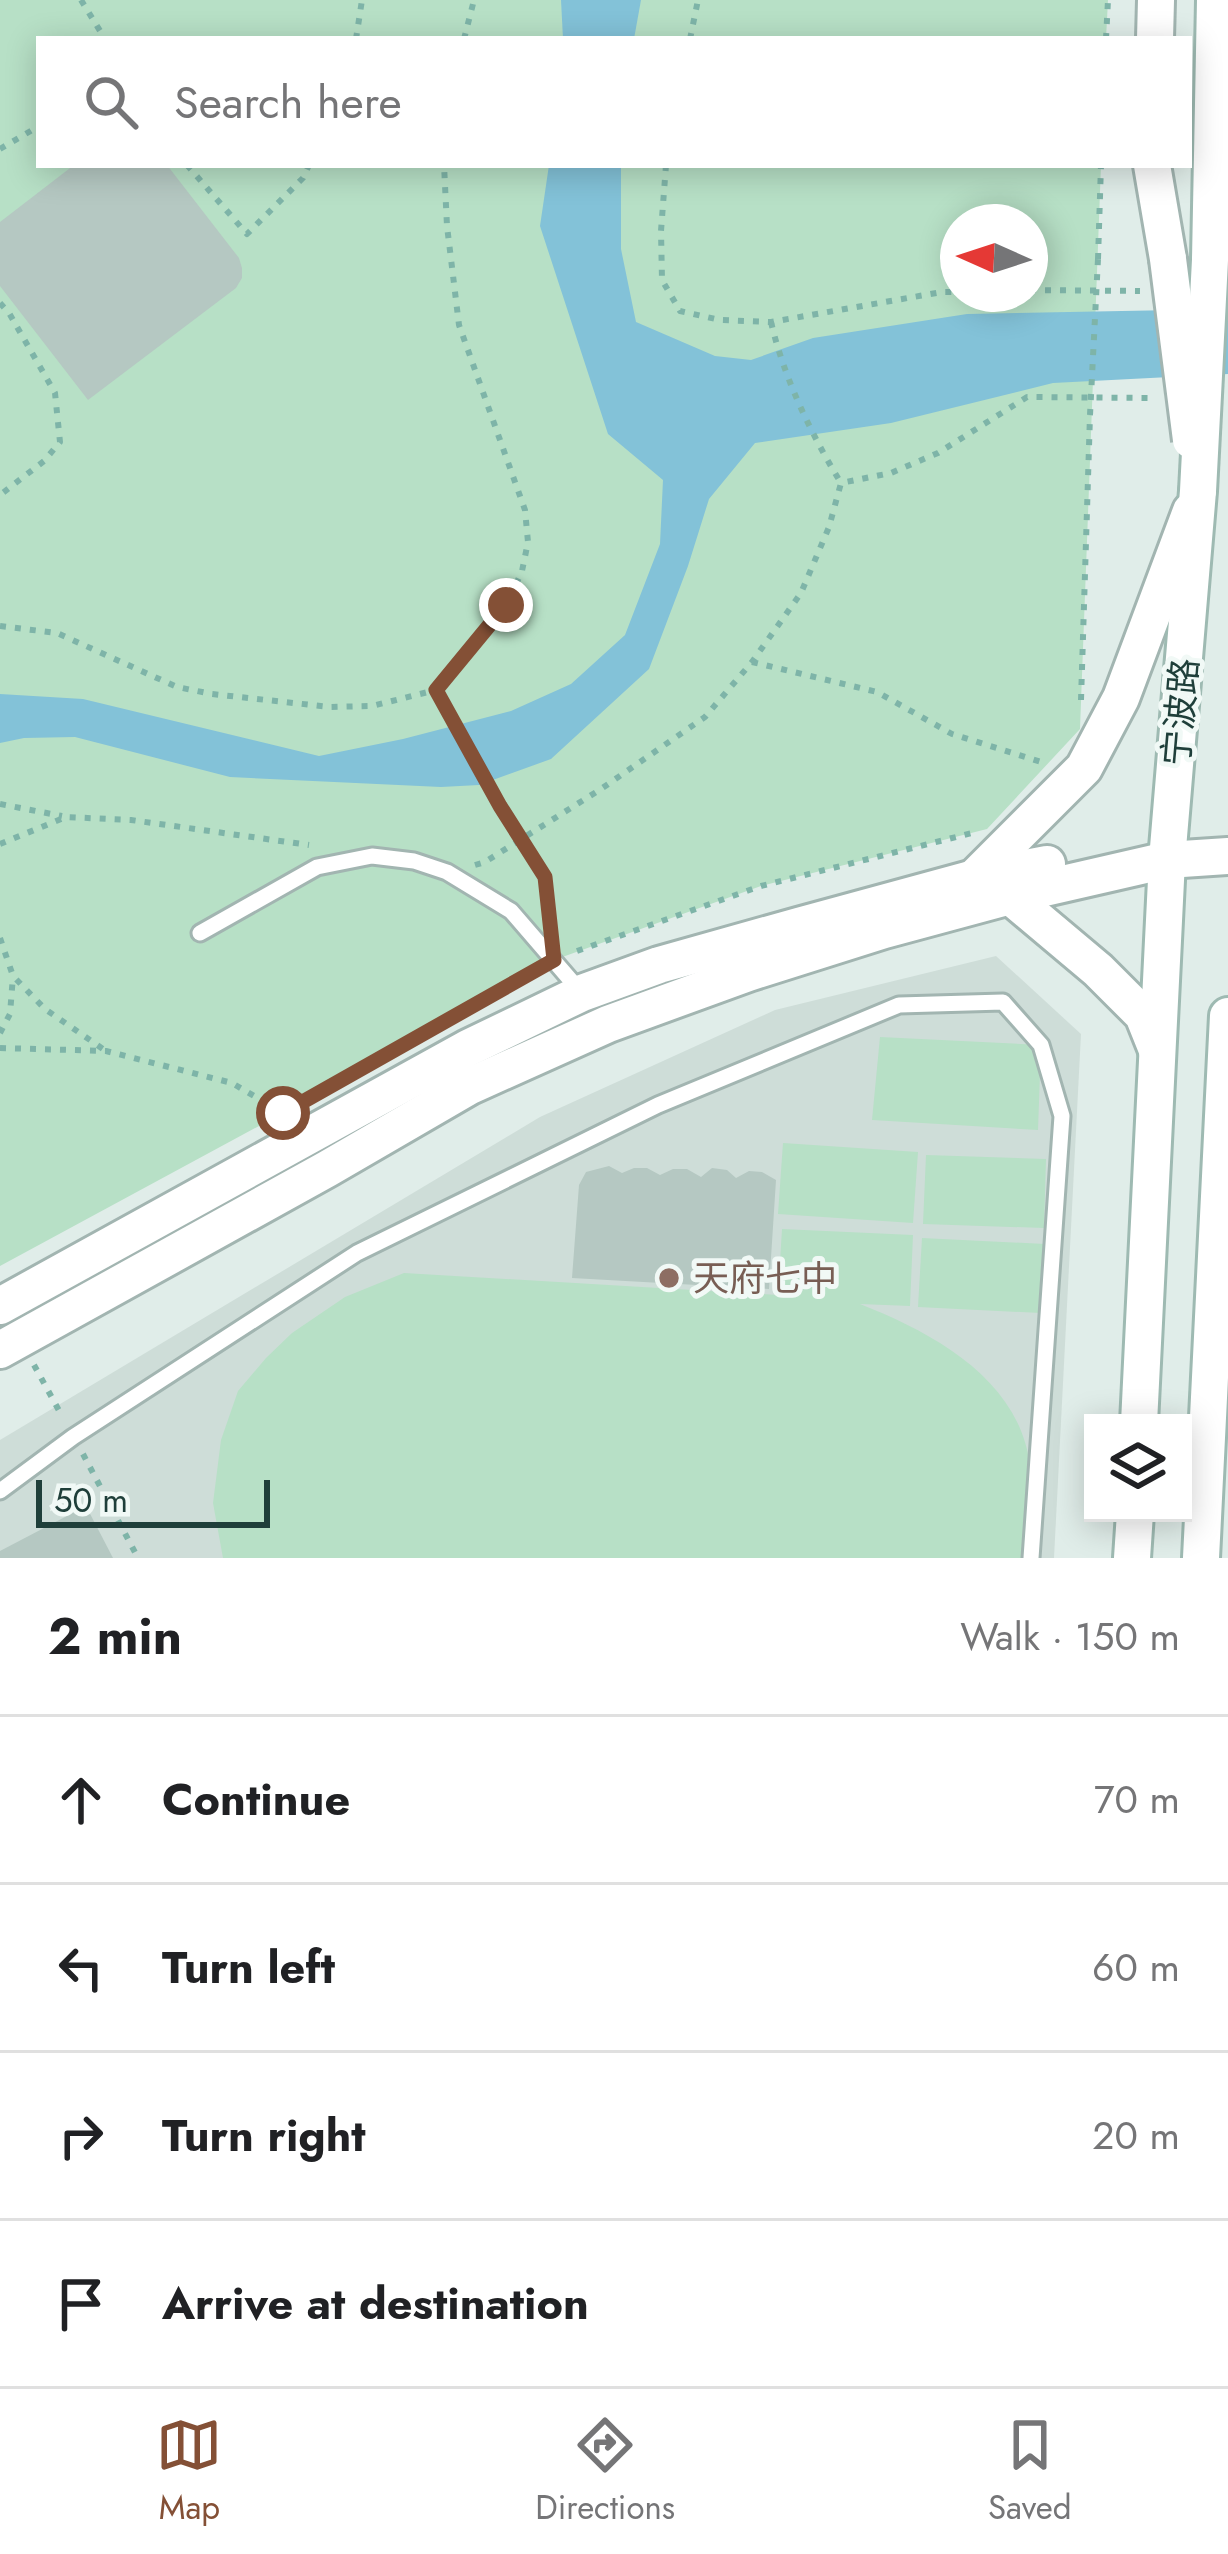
<!DOCTYPE html>
<html lang="en">
<head>
<meta charset="utf-8">
<style>
  body { margin:0; font-family:Jost,"Noto Sans SC",sans-serif; background:#f2f2f2; color:#202124 }
  .controls { position:absolute; right:36px; bottom:36px; display:grid; overflow:hidden; border-radius:0px; box-shadow:0 6px 30px #0003 }
  .controls button { width:108px; height:108px; display:grid; place-items:center; padding:0; border:0; border-bottom:3px solid #e0e0e0; background:#fff; color:#202124; font:60px sans-serif }
  .compass { position:absolute; left:940px; top:204px; width:108px; height:108px; border-radius:50%; background:#fff; box-shadow:0 6px 30px #0003; rotate:273deg }
  .scale { position:absolute; left:36px; bottom:30px; width:234px; box-sizing:border-box; padding-left:12px; border:6px solid #1f3f3a; border-top:0; font-size:33px; line-height:42px; white-space:nowrap; color:#1f3f3a; -webkit-text-stroke:9px #f1f9f6; paint-order:stroke }
  .stop { position:absolute; width:36px; height:36px; margin:-27px; border:9px solid #845036; border-radius:50%; background:#fff }
  .stop.end { background:#845036; border-color:#fff; box-shadow:0 3px 12px #0008 }
  .list { margin:0; padding:0; list-style:none }
  h2 { display:flex; justify-content:space-between; align-items:center; height:156px; margin:0; padding:0 48px; font-size:51px }
  h2 small { font-size:39px; font-weight:400; color:#757577 }
  .list li { display:grid; grid-template-columns:78px 1fr auto; gap:36px; align-items:center; box-sizing:border-box; height:168px; padding:0 48px; border-top:3px solid #e0e0e0 }
  .list b { display:block; font-size:45px; white-space:nowrap }
  .list em { font-size:39px; font-style:normal; color:#757577 }
  .icon { flex:none; width:66px; height:66px; fill:none; stroke:currentColor; stroke-width:2; stroke-linecap:round; stroke-linejoin:round }
  .map { position:relative; flex:none; width:1228px; height:1558px; overflow:hidden }
  .search { position:absolute; background:#fff; box-shadow:0 6px 30px #0003; left:36px; right:36px; top:36px; height:132px; display:flex; align-items:center; gap:30px; box-sizing:border-box; padding:0 42px; border-radius:0px; color:#757577; font-size:45px }
  .sheet { height:828px; background:#fff }
  nav { display:flex; justify-content:space-around; align-items:center; box-sizing:border-box; height:168px; border-top:3px solid #e0e0e0; background:#fff; font-size:33px; color:#757577 }
  nav a { display:grid; justify-items:center; gap:6px }
  nav .on { color:#845036 }
  .map>svg:first-child { display:block }
</style>
</head>
<body>
<div class="map">
<svg width="1228" height="1558" viewBox="0 0 1228 1558">
  <rect width="100%" height="100%" fill="#e0ede9"/>
  <path fill="#ceddd8" d="M996 956 1081 1034 1054 1558H0V1440L540 1117 775 1010Z"/>
  <g fill="#b7e0c6" fill-rule="evenodd">
    <path d="M0 0H1108L1106 39H39V165H1101L1080 729 987 829 761 886 554 960 283 1113 0 1266ZM958 222H1030V294H958Z"/>
    <path d="M880 1037 1041 1045 1038 1130 872 1120Z"/>
    <path d="M783 1143 918 1152 913 1223 778 1214Z"/>
    <path d="M926 1155 1046 1159 1044 1228 923 1224Z"/>
    <path d="M782 1229 913 1235 910 1306 860 1304C939 1335 1031 1386 1031 1483 1032 1508 1027 1533 1025 1558H223L213 1503 221 1440 238 1391 266 1358 292 1333 345 1297 404 1273 778 1295Z"/>
    <path d="M922 1238 1045 1244 1041 1313 918 1307Z"/>
  </g>
  <g fill="#83c2d8">
    <path d="M561 0H641L634 39H563Z"/>
    <path d="M549 165H621V249L636 322 715 356 751 360 813 338 967 314 1228 309V374L1053 383 891 423 755 443 709 499 688 566 649 669 551 759 479 785 441 787 230 777 75 737 24 738 0 743V694L83 699 319 756 403 739 511 711 571 684 625 635 660 544 663 480 608 434 540 226Z"/>
  </g>
  <g fill="#b5c8c2">
    <path d="M74 165H167L239 258 242 268V278L236 288 88 400 0 286V222Z"/>
    <path d="M609 1166 622 1173 634 1168H647L660 1175 673 1169H687L701 1177 712 1168 727 1170 736 1178 749 1171 762 1172 776 1180 769 1289 572 1278 579 1185 586 1172Z"/>
    <path d="M86 1506 113 1558H0V1551Z"/>
  </g>
  <g fill="none" stroke-linecap="round" stroke-linejoin="round">
    <g stroke="#a2b5b1" stroke-width="21">
      <g id="service">
        <path d="M200 933 317 867 372 856 414 861 447 872 511 911 580 991"/>
        <path d="M0 1491 73 1437 357 1253 658 1105 899 1005 1003 1002 1041 1045 1062 1116 1031 1558"/>
      </g>
    </g>
    <g stroke="#a2b5b1" stroke-width="42">
      <g id="tertiary">
        <path d="M1155 39 1156 0"/>
        <path d="M1152 165 1168 259"/>
        <path d="M974 878 1084 768 1121 698 1191 511"/>
        <path d="M1010 896 1098 970 1143 1015 1157 1050"/>
        <path d="M0 1306 468 1048 582 993 659 965 798 926 974 878 1047 864"/>
        <path d="M0 1350 327 1169 470 1086 608 1024 748 973 884 930 1010 896 1167 860 1228 856"/>
      </g>
    </g>
    <g stroke="#9ebab2" stroke-width="42">
      <g id="secondary">
        <path d="M1210 260 1215 0"/>
        <path d="M1139 1423 1167 860 1198 491"/>
        <path d="M1132 1558 1135 1513"/>
        <path d="M1201 1558 1228 1016"/>
      </g>
    </g>
    <g stroke="#7eb4a8" stroke-width="6" stroke-dasharray="6 9" stroke-linecap="butt">
      <path d="M81 0 105 39"/>
      <path d="M356 39 362 0"/>
      <path d="M464 39 474 0"/>
      <path d="M690 39 698 0"/>
      <path d="M1106 39 1108 0"/>
      <path d="M0 149 39 126"/>
      <path d="M187 165 247 234 303 178 309 165"/>
      <path d="M666 165 661 231 662 280 680 311 720 320 771 322 942 292H958"/>
      <path d="M1098 259 1101 165"/>
      <path d="M1030 290 1140 291"/>
      <path d="M0 303 9 313 55 393 60 442 44 461 0 495"/>
      <path d="M771 322C784 378 811 434 841 483"/>
      <path d="M0 626 57 633 177 687 212 694 330 707 372 706 436 690 506 606 522 571 528 542 525 510 459 325 447 226 444 165"/>
      <path d="M752 662 877 692 952 734 1041 762"/>
      <path d="M436 690 499 806 546 877 549 921"/>
      <path d="M1081 700 1090 415"/>
      <path d="M0 804 62 816"/>
      <path d="M0 844 66 817 131 820 309 845"/>
      <path d="M475 865 485 862 601 789 705 717 752 662 801 593 829 527 841 483 891 473 938 453 1027 397 1152 398"/>
      <path d="M0 938 13 976 45 1009 103 1049"/>
      <path d="M577 951 761 886 972 833"/>
      <path d="M471 1007 532 972"/>
      <path d="M0 1033 10 1014 13 976"/>
      <path d="M0 1048 106 1051 232 1083 283 1113"/>
      <path d="M34 1365 62 1416"/>
      <path d="M83 1454 138 1558"/>
    </g>
    <use href="#service" stroke="#fff" stroke-width="15"/>
    <use href="#tertiary" stroke="#fff" stroke-width="36"/>
    <use href="#secondary" stroke="#fff" stroke-width="36"/>
    <g stroke="#a2b5b1" stroke-width="42" stroke-linecap="butt">
      <path id="tertiary-bridge" d="M1168 259 1191 440"/>
    </g>
    <g stroke="#9ebab2" stroke-width="42" stroke-linecap="butt">
      <path id="secondary-bridge" d="M1198 491 1210 260"/>
    </g>
    <path stroke="#7eb4a8" stroke-width="6" stroke-dasharray="6 9" stroke-linecap="butt" d="M1090 415 1098 259"/>
    <use href="#tertiary-bridge" stroke="#fff" stroke-width="36"/>
    <use href="#secondary-bridge" stroke="#fff" stroke-width="36"/>
  </g>
  <g fill="none" stroke-linecap="round" stroke-linejoin="round">
    <path stroke="#845036" stroke-width="15" d="M283 1113 554 960 545 877 500 806 436 690 506 605"/>
  </g>
  <circle fill="#8d6e63" stroke="#f1f9f6" stroke-width="4.5" cx="669" cy="1278" r="12"/>
  <g text-anchor="middle" dominant-baseline="central" stroke-width="10" stroke-linejoin="round" paint-order="stroke">
    <g font-size="36" fill="#1f3f3a" stroke="#f1f9f6">
      <text transform="translate(1180 712) rotate(-85)">宁波路</text>
    </g>
    <g font-size="36" fill="#785e54" stroke="#f1f9f6" text-anchor="start">
      <text x="693" y="1278">天府七中</text>
    </g>
  </g>
</svg>
<div class="controls">
<button><svg class="icon" aria-label="layers" viewBox="0 0 24 24"><path d="M12 4l9 5-9 5-9-5zM3 14l9 5 9-5"/></svg></button>
</div>
<svg class="compass" viewBox="-18 -18 36 36"><path d="M0-13l5 13h-10z" fill="#e53935"/><path d="M0 13l5-13h-10z" fill="#757577"/></svg>
<div class="scale">50 m</div>
<div class="stop" style="left:283px;top:1113px"></div>
<div class="stop end" style="left:506px;top:605px"></div>
<div class="search"><svg class="icon" aria-label="search" viewBox="0 0 24 24"><circle cx="10" cy="10" r="6"/><path d="M15 15l6 6"/></svg>Search here</div>
</div>
<section class="sheet">
<h2>2 min<small>Walk · 150 m</small></h2>
<ul class="list">
<li><svg class="icon" aria-label="ahead" viewBox="0 0 24 24"><path d="M12 20V5M6 11l6-6 6 6"/></svg><div><b>Continue</b></div><em>70 m</em></li>
<li><svg class="icon" aria-label="left" viewBox="0 0 24 24"><path d="M17 20v-9H6M10 6l-5 5 5 5"/></svg><div><b>Turn left</b></div><em>60 m</em></li>
<li><svg class="icon" aria-label="right" viewBox="0 0 24 24"><path d="M7 20v-9h11M14 6l5 5-5 5"/></svg><div><b>Turn right</b></div><em>20 m</em></li>
<li><svg class="icon" aria-label="arrive" viewBox="0 0 24 24"><path d="M6 21V4h12l-3 4 3 4H6"/></svg><div><b>Arrive at destination</b></div></li>
</ul>
</section>
<nav>
<a class="on"><svg class="icon" aria-label="map" viewBox="0 0 24 24"><path d="M3 6l6-2 6 2 6-2v14l-6 2-6-2-6 2zM9 4v14M15 6v14"/></svg>Map</a>
<a><svg class="icon" aria-label="directions" viewBox="0 0 24 24"><path d="M12 3l9 9-9 9-9-9zM9 14v-3h6M13 9l2 2-2 2"/></svg>Directions</a>
<a><svg class="icon" aria-label="saved" viewBox="0 0 24 24"><path d="M7 4h10v16l-5-4-5 4z"/></svg>Saved</a>
</nav>
</body>
</html>
